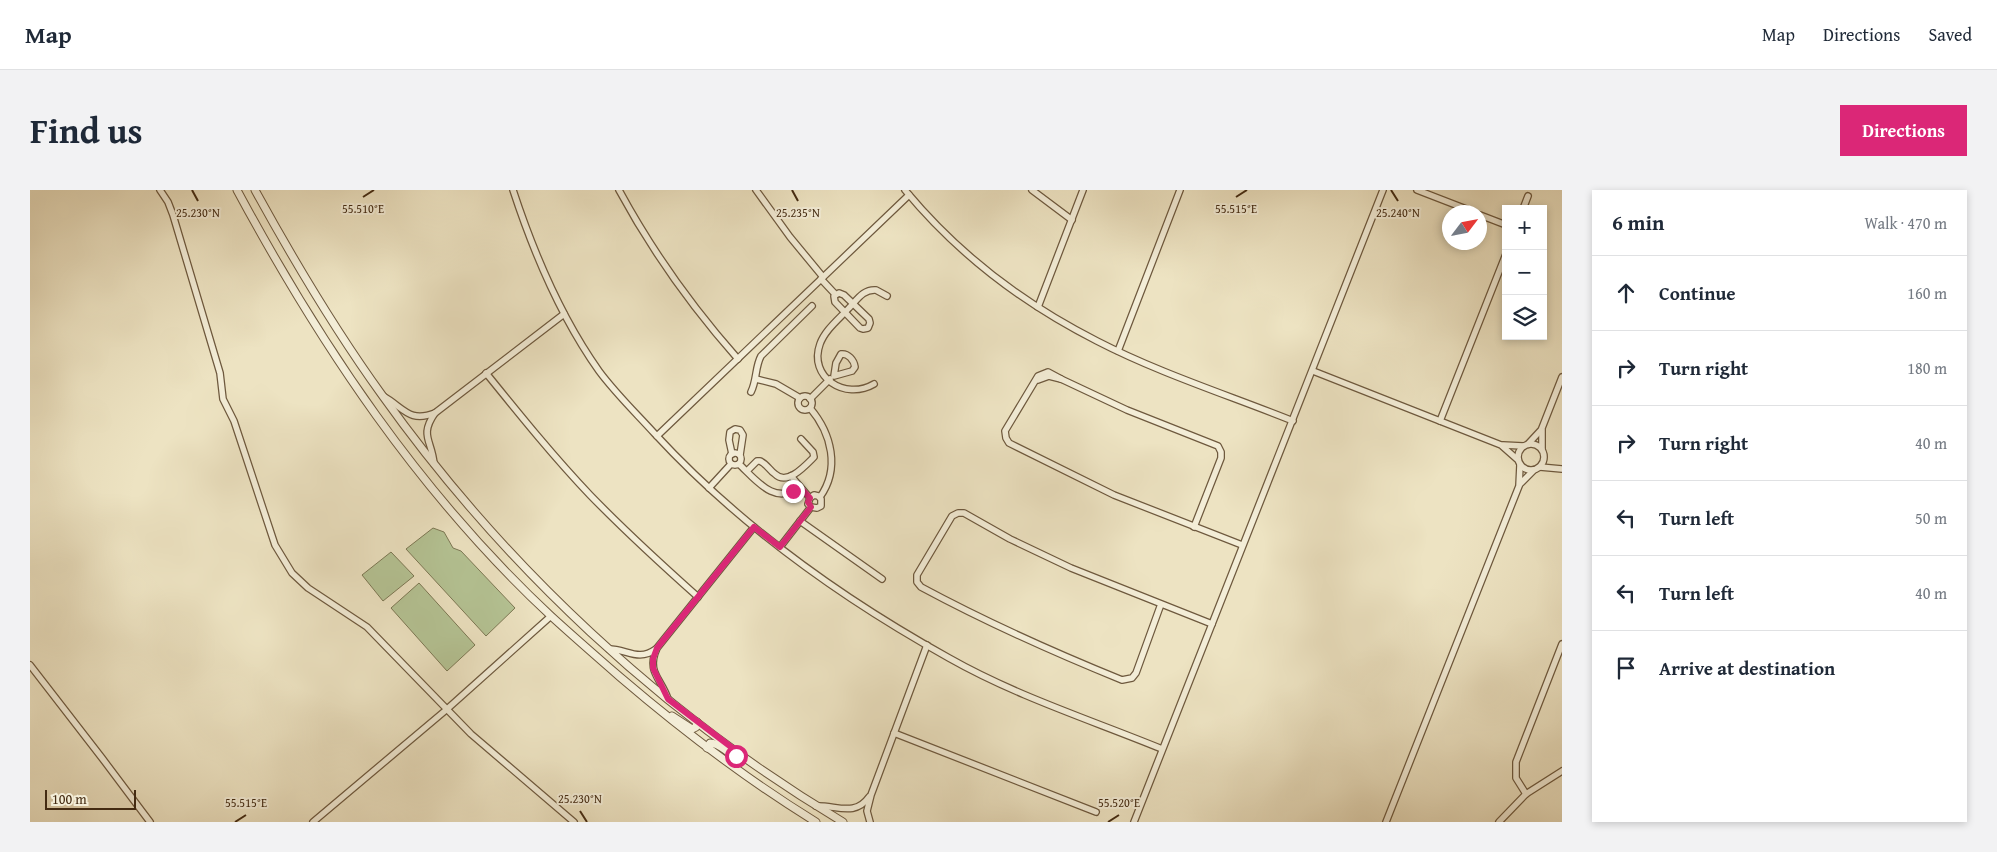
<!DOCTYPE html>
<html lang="en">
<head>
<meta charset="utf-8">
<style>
  body { margin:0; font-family:"Gentium Book Plus",serif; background:#f2f2f3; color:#1f2937 }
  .controls { position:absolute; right:15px; top:15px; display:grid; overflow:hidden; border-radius:0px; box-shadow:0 2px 8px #0003 }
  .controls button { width:45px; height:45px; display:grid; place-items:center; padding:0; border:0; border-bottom:1px solid #e0e1e3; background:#fff; color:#1f2937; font:25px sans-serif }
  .compass { position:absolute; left:1412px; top:15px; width:45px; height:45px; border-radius:50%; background:#fff; box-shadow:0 2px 8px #0003; rotate:58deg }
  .scale { position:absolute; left:15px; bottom:12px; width:91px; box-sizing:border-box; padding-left:5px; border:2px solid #442b12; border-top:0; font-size:14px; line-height:18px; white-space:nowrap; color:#442b12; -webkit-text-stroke:4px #f3edd7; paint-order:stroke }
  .stop { position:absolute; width:15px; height:15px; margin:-11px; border:4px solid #db2777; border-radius:50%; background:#fff }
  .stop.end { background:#db2777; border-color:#fff; box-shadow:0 1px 5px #0008 }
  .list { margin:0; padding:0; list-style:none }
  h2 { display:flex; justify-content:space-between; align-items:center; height:65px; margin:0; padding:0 20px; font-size:21px }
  h2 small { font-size:16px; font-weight:400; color:#747a83 }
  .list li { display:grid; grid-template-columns:32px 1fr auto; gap:15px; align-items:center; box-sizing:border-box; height:75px; padding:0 20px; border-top:1px solid #e0e1e3 }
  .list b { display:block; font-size:19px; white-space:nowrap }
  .list em { font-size:16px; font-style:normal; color:#747a83 }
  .icon { flex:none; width:28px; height:28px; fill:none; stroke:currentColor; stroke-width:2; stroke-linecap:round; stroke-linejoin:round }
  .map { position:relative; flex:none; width:1532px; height:632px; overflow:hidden; border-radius:0px }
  header { display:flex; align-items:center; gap:30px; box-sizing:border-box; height:70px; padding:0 25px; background:#fff; border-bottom:1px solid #e0e1e3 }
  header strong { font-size:24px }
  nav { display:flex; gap:28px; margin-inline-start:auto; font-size:18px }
  .intro { display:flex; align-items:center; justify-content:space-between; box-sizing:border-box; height:120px; padding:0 30px }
  h1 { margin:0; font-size:35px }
  .button { padding:12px 22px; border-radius:0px; background:#db2777; color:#fff; font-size:18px; font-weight:700 }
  main { display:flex; gap:30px; padding:0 30px }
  aside { flex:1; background:#fff; border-radius:0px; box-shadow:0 2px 8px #0003 }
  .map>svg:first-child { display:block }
</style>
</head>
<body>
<header>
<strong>Map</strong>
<nav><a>Map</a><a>Directions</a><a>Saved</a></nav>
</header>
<div class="intro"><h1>Find us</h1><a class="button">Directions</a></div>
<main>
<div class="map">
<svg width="1532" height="632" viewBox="0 0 1532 632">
  <rect width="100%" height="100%" fill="#ede3c2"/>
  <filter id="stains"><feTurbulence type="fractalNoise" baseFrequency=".004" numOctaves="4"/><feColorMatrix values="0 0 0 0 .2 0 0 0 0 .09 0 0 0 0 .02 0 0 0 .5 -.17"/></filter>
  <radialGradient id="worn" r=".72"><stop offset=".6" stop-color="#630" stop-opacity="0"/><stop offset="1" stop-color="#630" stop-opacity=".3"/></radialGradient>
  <g fill="#b5c495" stroke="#7c7854">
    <path d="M403 338 414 342 423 358 431 361 485 418 456 446 376 359Z"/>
    <path d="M361 362 384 386 353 411 332 385Z"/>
    <path d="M389 393 445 455 417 481 361 418Z"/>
  </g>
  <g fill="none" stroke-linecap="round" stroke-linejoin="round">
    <g stroke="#6e593e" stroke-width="8">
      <g id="minor">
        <path d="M130 0 138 12 143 25 190 183 193 209 204 231 245 355 262 383 278 398 337 437 441 544 544 632"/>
        <path d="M483 0C504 64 530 126 569 181 586 204 606 223 625 244 709 335 811 408 919 468 986 506 1061 530 1132 559"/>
        <path d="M589 0C622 61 662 117 708 169"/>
        <path d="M726 0 760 47 793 87"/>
        <path d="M875 0C927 63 994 114 1067 151 1129 183 1198 205 1263 231"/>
        <path d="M1002 0 1042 30"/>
        <path d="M1387 0 1444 22"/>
        <path d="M1493 19 1498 6"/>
        <path d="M1450 25 1476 35"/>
        <path d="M791 89 805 104"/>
        <path d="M809 103 814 105 839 129 840 133 838 138 833 139 830 138 805 112 804 106Z"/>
        <path d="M1008 117 1053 0"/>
        <path d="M1088 161 1150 0"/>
        <path d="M811 164C818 163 824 170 825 177L822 181 804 186 806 173Z"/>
        <path d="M1283 181 1471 255 1488 270"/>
        <path d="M456 183C490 225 523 266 560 305 594 340 631 374 668 407"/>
        <path d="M726 189 746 194 770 208"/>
        <path d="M1031 189 1018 182 1008 186 975 241 976 248 979 253 1084 305 1212 355"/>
        <path d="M1008 190 1019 186 1031 189 1097 220 1188 256 1191 262V268L1164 337"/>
        <path d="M844 194C815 211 778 187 790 154 795 140 809 129 819 118 827 110 833 99 846 100L857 106"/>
        <path d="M721 202C727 190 725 177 731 166L782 116"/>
        <circle cx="775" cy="213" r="7"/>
        <path d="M353 206C374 218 379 233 405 223L534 124"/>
        <path d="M780 209 800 189"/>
        <path d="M780 218C802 244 810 279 790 307"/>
        <path d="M1410 231 1476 64"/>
        <path d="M627 246 879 5"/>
        <circle cx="1501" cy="267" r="13"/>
        <path d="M1498 254 1511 240"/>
        <path d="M1473 255 1493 256"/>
        <path d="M1512 259V238L1532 187"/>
        <circle cx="705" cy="269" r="6"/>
        <path d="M702 264 699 250 700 242 705 239 710 240 713 245 710 265"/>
        <path d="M404 274C402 250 389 246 405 223"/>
        <path d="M709 274C726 290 746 317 769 296"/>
        <path d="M1510 277 1532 279"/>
        <path d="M717 281 727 271H730C737 274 739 280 745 284 757 296 775 276 784 267L783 262 771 249"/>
        <path d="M761 286 780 308 778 314 781 317 787 318 791 316V309L788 306 784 305 780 308"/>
        <path d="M1490 294 1504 280"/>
        <path d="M679 298 701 274"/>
        <path d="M770 331 852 389"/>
        <path d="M750 357 781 317"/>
        <path d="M1131 414 1106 483 1102 488 1092 490C1023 462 956 432 891 397L887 392V385L922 326 928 323H934L980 349 1041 378 1182 434"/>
        <path d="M579 459C597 459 608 472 626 459"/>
        <path d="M0 475 72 568 120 632"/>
        <path d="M638 509C631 488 616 482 627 458L724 337"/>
        <path d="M864 543 1066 622"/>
        <path d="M1496 604 1486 588V572L1532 454"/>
        <path d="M786 616C806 615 825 627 839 607"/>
        <path d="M283 632 416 520 521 426"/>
        <path d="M840 632 837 621 841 605 897 455"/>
        <path d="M1104 632 1353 0"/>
        <path d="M1356 632 1489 296 1490 275"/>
        <path d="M1469 632 1496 604 1532 581"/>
      </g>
    </g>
    <g stroke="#6e593e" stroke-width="9">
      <g id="tertiary">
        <path d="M207 0C291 156 391 305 521 426 544 447 567 467 590 487 652 540 716 589 786 632"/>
        <path d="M225 0C264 71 305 140 352 205 474 376 632 524 813 632"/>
        <path d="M642 526 662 539 666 537 667 532"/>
        <path d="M677 558 680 553C693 553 699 569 713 566"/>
      </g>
    </g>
    <use href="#minor" stroke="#f3edd7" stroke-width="5.5"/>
    <use href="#tertiary" stroke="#f3edd7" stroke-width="7"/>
  </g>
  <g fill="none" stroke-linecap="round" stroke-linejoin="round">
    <path stroke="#db2777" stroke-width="6" d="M706 566H713L638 509 623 478V469L627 458 724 337 750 357 781 317 778 312 780 308 769 296 763 301"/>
  </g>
  <path fill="none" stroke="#442b12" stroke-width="2" d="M162 0 168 11M762 0 768 11M1361 0 1368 11M333 7 344 0M1206 7 1217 0M550 621 557 632M205 632 216 625M1078 632 1089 625"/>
  <g font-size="12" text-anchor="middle" fill="#442b12" stroke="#f3edd7" stroke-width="4" stroke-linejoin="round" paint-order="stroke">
    <text x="333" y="23">55.510°E</text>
    <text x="1206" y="23">55.515°E</text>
    <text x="168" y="27">25.230°N</text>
    <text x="768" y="27">25.235°N</text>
    <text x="1368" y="27">25.240°N</text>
    <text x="550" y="613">25.230°N</text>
    <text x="216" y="617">55.515°E</text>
    <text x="1089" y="617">55.520°E</text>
  </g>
  <rect width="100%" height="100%" filter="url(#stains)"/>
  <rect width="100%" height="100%" fill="url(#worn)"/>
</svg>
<div class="controls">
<button>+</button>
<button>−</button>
<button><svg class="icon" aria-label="layers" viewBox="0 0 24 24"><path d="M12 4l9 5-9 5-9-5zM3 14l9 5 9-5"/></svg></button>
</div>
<svg class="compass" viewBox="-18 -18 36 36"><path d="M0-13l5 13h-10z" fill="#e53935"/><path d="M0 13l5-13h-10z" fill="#747a83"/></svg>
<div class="scale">100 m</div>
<div class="stop" style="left:706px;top:566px"></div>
<div class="stop end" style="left:763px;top:301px"></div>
</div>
<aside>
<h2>6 min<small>Walk · 470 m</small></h2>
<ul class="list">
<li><svg class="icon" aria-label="ahead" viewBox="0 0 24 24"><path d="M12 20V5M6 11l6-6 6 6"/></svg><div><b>Continue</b></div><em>160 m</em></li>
<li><svg class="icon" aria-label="right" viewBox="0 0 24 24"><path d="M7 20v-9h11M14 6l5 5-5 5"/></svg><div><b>Turn right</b></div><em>180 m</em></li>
<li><svg class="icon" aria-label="right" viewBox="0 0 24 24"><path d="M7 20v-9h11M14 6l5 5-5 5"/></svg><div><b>Turn right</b></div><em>40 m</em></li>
<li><svg class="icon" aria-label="left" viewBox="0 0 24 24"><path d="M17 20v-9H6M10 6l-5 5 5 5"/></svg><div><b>Turn left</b></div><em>50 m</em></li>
<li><svg class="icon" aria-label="left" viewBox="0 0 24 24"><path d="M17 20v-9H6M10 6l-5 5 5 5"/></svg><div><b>Turn left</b></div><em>40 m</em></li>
<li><svg class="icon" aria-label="arrive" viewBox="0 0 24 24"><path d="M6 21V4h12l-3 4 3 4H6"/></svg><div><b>Arrive at destination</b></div></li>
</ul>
</aside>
</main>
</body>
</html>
